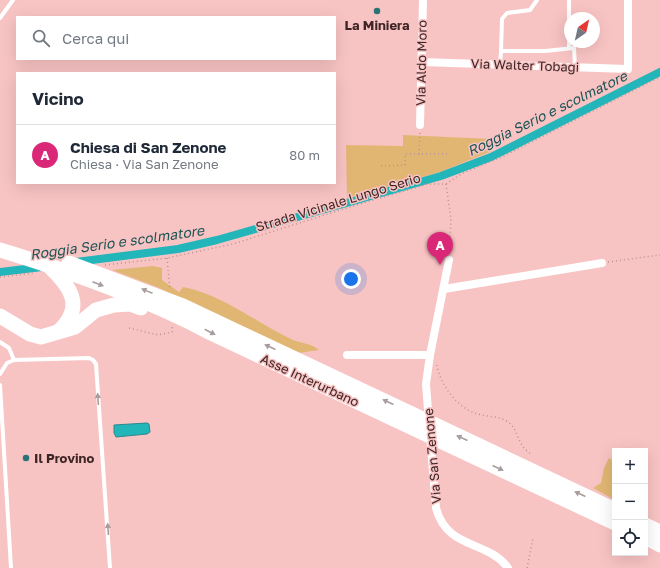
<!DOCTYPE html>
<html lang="it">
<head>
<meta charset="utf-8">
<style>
  body { margin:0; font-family:"Golos Text",sans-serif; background:#f6f6f7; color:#1f2937 }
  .controls { position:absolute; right:12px; bottom:12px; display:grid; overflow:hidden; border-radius:0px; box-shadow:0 4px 16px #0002 }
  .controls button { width:36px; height:36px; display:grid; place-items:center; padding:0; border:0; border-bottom:1px solid #e0e1e3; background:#fff; color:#1f2937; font:20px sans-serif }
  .compass { position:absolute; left:564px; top:12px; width:36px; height:36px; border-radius:50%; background:#fff; box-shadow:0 4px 16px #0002; rotate:34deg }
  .you { position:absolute; left:351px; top:279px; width:14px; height:14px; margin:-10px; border:3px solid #fff; border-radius:50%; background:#1a73e8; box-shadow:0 0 0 6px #1a73e833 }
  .badge { display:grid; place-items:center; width:26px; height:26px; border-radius:50%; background:#db2777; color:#fff; font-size:13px; font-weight:700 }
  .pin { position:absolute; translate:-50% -33px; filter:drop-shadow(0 1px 2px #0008) }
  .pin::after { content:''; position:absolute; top:21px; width:14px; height:12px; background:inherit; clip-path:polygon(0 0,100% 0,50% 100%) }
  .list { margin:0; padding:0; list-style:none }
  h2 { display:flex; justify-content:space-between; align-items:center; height:52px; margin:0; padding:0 16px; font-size:17px }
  h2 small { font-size:13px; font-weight:400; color:#747a83 }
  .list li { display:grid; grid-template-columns:26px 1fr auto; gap:12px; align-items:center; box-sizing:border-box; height:60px; padding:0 16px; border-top:1px solid #e0e1e3 }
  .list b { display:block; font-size:15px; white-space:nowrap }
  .list p { margin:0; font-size:13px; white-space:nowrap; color:#747a83 }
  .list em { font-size:13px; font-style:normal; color:#747a83 }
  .icon { flex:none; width:22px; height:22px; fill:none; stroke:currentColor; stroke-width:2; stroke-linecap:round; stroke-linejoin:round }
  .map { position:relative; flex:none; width:660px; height:568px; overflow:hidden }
  .search { position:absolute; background:#fff; box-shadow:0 4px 16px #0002; left:16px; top:16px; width:320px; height:44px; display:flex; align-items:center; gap:10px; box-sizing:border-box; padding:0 14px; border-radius:0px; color:#747a83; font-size:15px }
  .panel { position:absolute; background:#fff; box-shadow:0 4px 16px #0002; left:16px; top:72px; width:320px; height:112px; border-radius:0px }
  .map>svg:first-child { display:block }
</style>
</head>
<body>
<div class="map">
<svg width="660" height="568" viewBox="0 0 660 568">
  <rect width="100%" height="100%" fill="#f8c3c3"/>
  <g fill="#e1b673">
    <path d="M403 135 492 139V151L440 172 347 198 346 145 403 146Z"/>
    <path d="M153 266 162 268V280L179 292 183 287C224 295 256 323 293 340 303 344 311 343 319 350L298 353 157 287 112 270Z"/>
    <path d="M609 458 615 462V500L593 488 601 483 604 468Z"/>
  </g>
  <path fill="#22b5b9" stroke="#2a8a8d" d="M147 423 149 424 150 432 147 434 116 437 114 433V425Z"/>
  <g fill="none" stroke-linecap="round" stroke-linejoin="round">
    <g stroke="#22b5b9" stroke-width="8">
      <path d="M76 262 178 249 217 240 441 176 491 157 660 72"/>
      <path d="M0 272 42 267"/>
    </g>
    <g stroke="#bd9191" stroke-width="1.5" stroke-dasharray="1 3" stroke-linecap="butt">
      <path d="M419 154 420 132"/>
      <path d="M381 166 405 165V154H449"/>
      <path d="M446 184 451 219 449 254"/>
      <path d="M167 258 170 290"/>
      <path d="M608 262 660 255"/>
      <path d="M105 265 167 258 233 244 350 207 428 184H446L463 173 502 157 660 77"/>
      <path d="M0 277 34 273"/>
      <path d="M129 328 158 335 172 332V325"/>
      <path d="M437 365C440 385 458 409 478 414 488 417 500 416 508 422 516 427 517 438 522 445 524 449 528 452 531 454"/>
      <path d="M527 568 533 538"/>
    </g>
    <g stroke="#fff" stroke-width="4">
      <path d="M537 0 530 10 507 13 502 19 501 51H545L574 48 575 67"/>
      <path d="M0 18 13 0"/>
      <path d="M569 47V0"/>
      <path d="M500 65 501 51"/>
      <path d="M0 342 9 348 14 360"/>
      <path d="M0 374 7 363 14 360 89 358 93 360 96 364 110 568"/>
      <path d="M0 385 11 568"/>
    </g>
    <g stroke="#fff" stroke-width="8">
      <path d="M422 62 628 69V0"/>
      <path d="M420 125 423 0"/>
      <path d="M444 289 602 263"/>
      <path d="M347 355H430"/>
      <path d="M429 423 426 384 430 355 449 260"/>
      <path d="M430 435 436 508C447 550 488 540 508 568"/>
    </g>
    <g stroke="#fff" stroke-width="15">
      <path d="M0 250C72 272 145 298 211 333L615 523"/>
      <path d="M69 263 183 306 615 510"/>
      <path d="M51 268C74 290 83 309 58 332"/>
      <path d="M0 316 30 334 41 337 75 327 96 310 114 305 130 304 141 308"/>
      <path d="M645 525 660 532"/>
      <path d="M645 537 660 545"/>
    </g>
  </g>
  <defs><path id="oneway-solid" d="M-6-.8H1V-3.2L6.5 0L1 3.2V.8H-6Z"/></defs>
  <g fill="#a89d9d">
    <use href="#oneway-solid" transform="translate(98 284) rotate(21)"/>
    <use href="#oneway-solid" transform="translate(147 291) rotate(-158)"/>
    <use href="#oneway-solid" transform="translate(210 332) rotate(27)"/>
    <use href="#oneway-solid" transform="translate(270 347) rotate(-155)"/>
    <use href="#oneway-solid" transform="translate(98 399) rotate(-94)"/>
    <use href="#oneway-solid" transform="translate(388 402) rotate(-155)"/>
    <use href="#oneway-solid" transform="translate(462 438) rotate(-156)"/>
    <use href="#oneway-solid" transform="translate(498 468) rotate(25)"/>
    <use href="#oneway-solid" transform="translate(580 494) rotate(-155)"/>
    <use href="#oneway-solid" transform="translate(108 529) rotate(-94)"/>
  </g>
  <g fill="#297375" stroke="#f8c3c3" stroke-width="1.5">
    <circle cx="377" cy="11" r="4"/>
    <circle cx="26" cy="458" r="4"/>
  </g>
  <g text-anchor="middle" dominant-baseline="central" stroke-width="3" stroke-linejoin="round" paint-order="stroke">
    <g font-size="13" font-weight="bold" fill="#3e2526" stroke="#f8c3c3">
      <text x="377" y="25">La Miniera</text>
      <text x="34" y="458" text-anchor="start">Il Provino</text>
    </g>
    <g font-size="13" fill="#3e2526" stroke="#f8c3c3">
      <text transform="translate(421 63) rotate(-89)">Via Aldo Moro</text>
      <text transform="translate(525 65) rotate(2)">Via Walter Tobagi</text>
      <text transform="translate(338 202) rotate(-17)">Strada Vicinale Lungo Serio</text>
      <text transform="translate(310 380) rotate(25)">Asse Interurbano</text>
      <text transform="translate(432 456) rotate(-95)">Via San Zenone</text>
    </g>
    <g font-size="14" font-style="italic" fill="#1b5455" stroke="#f8c3c3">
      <text transform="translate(547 113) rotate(-26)">Roggia Serio e scolmatore</text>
      <text transform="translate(117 242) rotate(-8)">Roggia Serio e scolmatore</text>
    </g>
  </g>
</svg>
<div class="controls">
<button>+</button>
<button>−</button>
<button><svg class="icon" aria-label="locate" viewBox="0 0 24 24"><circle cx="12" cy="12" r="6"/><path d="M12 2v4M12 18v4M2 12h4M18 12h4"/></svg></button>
</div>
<svg class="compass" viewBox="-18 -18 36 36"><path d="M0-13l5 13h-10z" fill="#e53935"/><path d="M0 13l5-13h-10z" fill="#747a83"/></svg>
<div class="you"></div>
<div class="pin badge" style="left:440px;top:265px">A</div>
<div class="search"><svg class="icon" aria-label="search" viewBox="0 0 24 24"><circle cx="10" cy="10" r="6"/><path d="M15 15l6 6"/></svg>Cerca qui</div>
<section class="panel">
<h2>Vicino<small></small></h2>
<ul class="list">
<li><span class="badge">A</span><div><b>Chiesa di San Zenone</b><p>Chiesa · Via San Zenone</p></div><em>80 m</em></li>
</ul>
</section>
</div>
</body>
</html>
